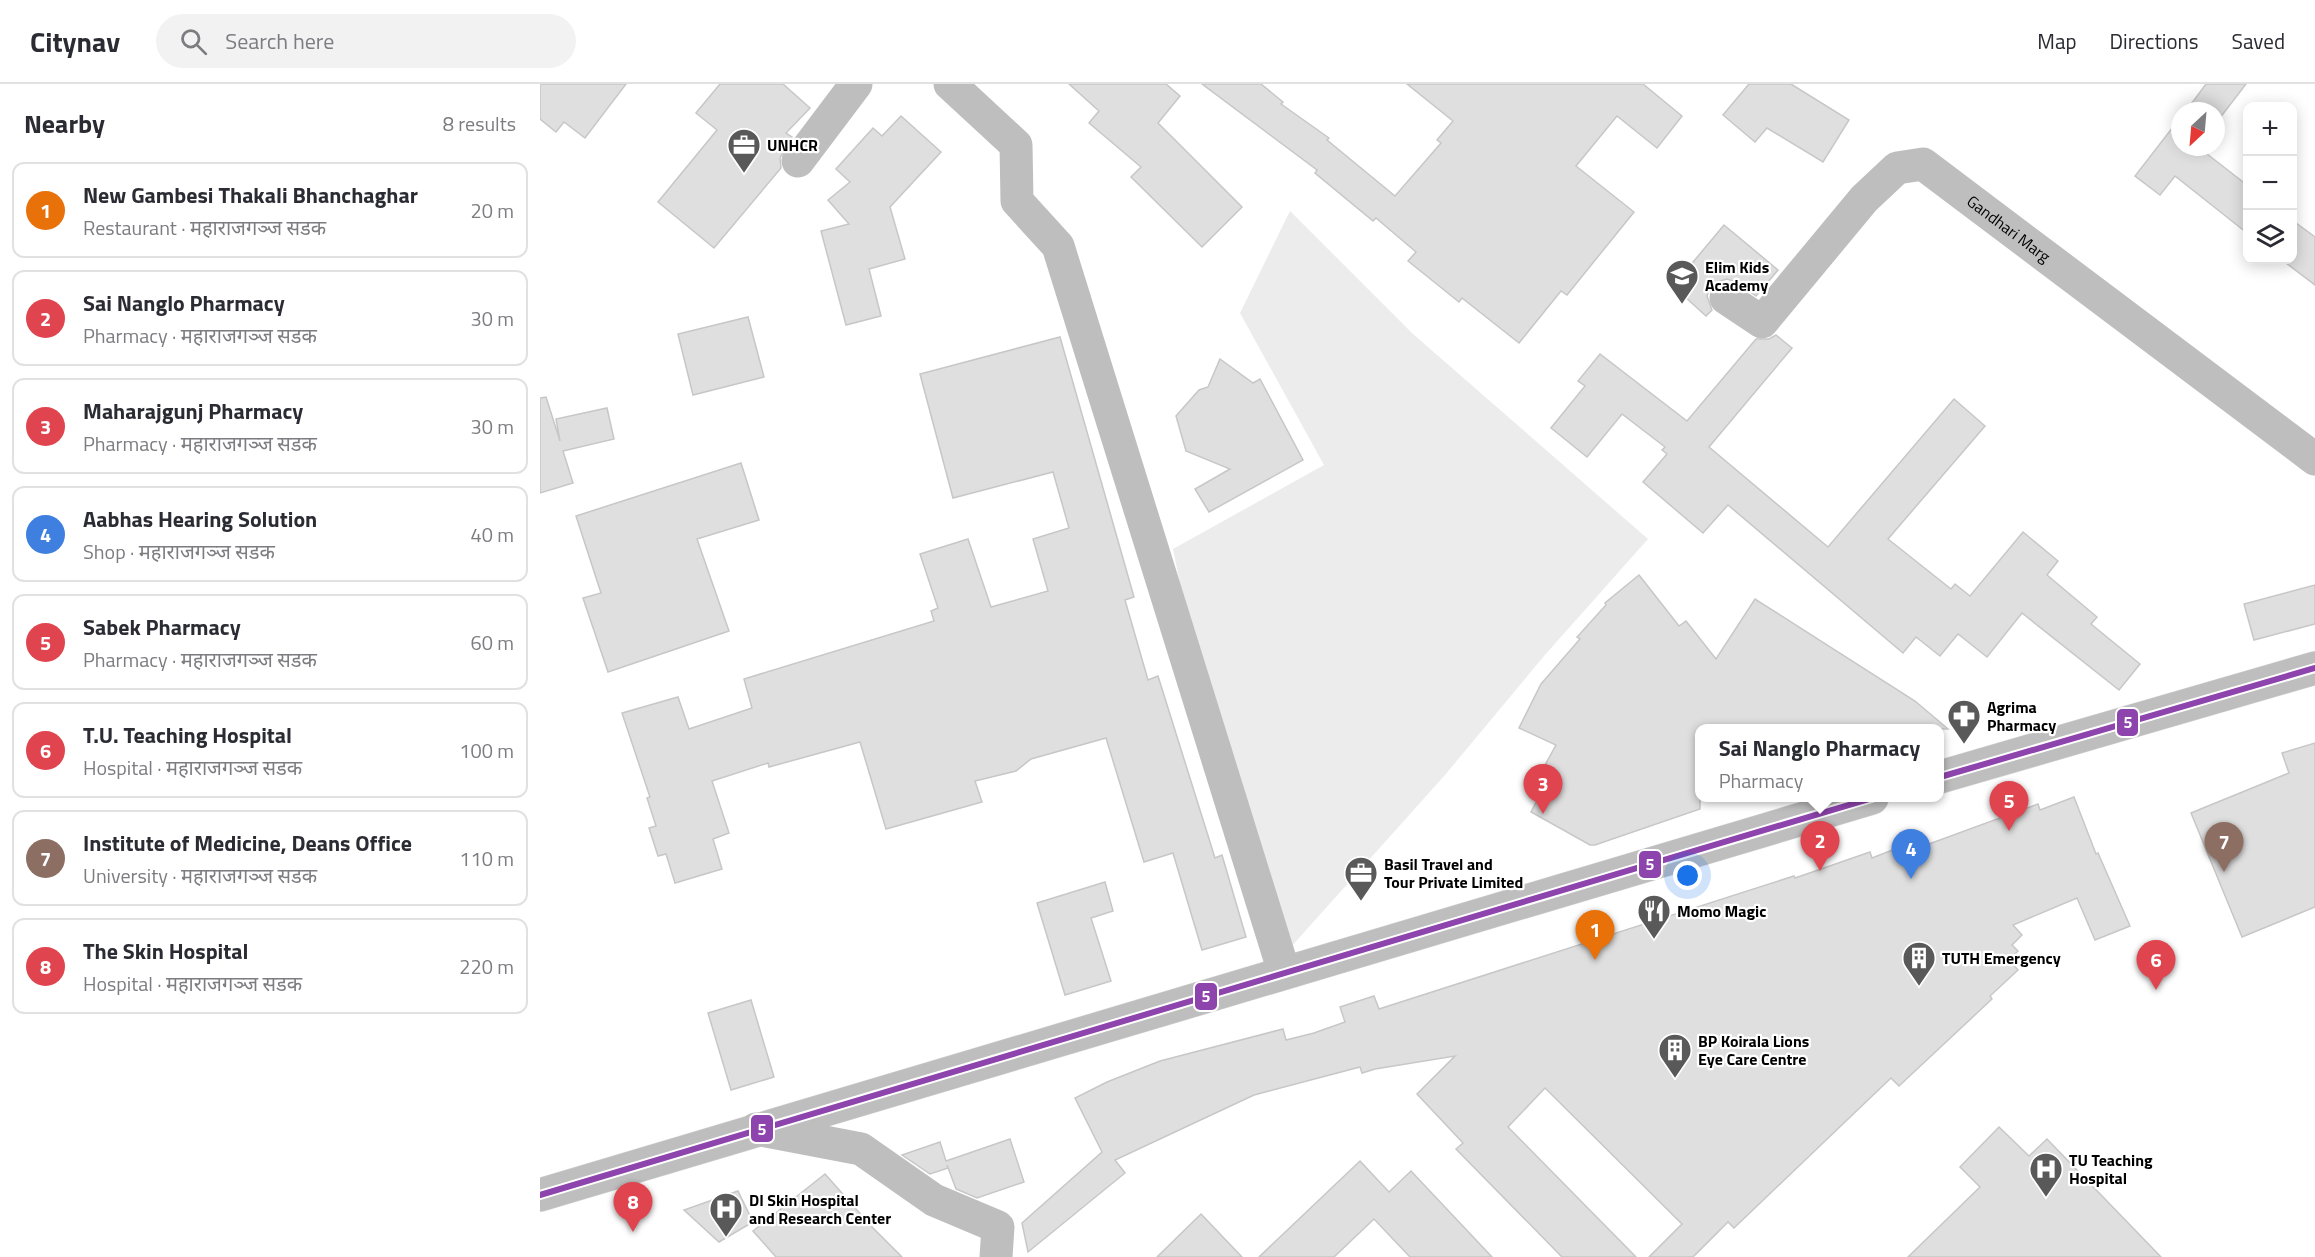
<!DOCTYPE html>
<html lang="en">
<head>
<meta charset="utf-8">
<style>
  body { margin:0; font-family:"Titillium Web","Noto Sans Devanagari",sans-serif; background:#f2f2f3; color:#2b2b33 }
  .controls { position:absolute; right:18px; top:18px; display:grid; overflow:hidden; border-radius:12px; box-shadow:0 3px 15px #0003 }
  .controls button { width:54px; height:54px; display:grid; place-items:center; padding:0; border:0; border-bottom:2px solid #e1e1e2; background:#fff; color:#2b2b33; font:30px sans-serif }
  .compass { position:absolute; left:1631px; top:18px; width:54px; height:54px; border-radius:50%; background:#fff; box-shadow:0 3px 15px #0003; rotate:206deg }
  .you { position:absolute; left:1148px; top:792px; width:21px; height:21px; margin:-15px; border:4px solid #fff; border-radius:50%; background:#1a73e8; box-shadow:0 0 0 9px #1a73e833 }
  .badge { display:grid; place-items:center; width:39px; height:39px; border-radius:50%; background:#595959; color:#fff; font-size:20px; font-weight:700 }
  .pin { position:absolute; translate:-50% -50px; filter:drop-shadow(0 2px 3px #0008) }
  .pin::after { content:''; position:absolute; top:32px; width:21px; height:18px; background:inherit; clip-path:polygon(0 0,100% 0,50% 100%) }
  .popup { position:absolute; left:1155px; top:640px; width:249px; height:78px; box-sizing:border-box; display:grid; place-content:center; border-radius:12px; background:#fff; filter:drop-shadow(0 2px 4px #0005); font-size:20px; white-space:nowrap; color:#7c7c81 }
  .popup b { font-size:22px; color:#2b2b33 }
  .popup::after { content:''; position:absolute; left:50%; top:100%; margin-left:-12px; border:12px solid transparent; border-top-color:#fff }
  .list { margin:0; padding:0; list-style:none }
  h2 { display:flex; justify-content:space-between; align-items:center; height:78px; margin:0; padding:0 24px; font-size:26px }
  h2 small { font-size:20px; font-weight:400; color:#7c7c81 }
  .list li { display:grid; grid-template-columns:39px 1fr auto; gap:18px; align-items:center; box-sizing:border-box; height:96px; margin:0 12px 12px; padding:0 12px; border:2px solid #e1e1e2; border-radius:12px }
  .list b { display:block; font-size:22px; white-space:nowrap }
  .list p { margin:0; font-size:20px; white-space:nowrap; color:#7c7c81 }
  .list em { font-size:20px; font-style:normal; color:#7c7c81 }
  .icon { flex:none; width:33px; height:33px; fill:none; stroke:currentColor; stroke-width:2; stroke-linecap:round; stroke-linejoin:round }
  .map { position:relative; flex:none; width:1775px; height:1173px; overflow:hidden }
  header { display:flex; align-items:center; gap:36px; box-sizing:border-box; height:84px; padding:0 30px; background:#fff; border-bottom:2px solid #e1e1e2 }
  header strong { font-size:28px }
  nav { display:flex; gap:33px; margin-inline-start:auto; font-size:21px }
  .search { width:420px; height:54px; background:#f2f2f3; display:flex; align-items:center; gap:15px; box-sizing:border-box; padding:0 21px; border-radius:33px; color:#7c7c81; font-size:22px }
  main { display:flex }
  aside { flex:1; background:#fff }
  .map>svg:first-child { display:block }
</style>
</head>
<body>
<header>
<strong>Citynav</strong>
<div class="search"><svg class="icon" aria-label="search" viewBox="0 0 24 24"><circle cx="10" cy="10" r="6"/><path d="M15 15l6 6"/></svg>Search here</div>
<nav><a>Map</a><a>Directions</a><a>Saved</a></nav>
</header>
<main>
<aside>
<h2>Nearby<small>8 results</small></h2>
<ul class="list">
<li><span class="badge" style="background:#e8710a">1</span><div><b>New Gambesi Thakali Bhanchaghar</b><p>Restaurant · महाराजगञ्ज सडक</p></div><em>20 m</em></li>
<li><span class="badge" style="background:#e0444e">2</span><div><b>Sai Nanglo Pharmacy</b><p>Pharmacy · महाराजगञ्ज सडक</p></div><em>30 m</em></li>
<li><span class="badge" style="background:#e0444e">3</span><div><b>Maharajgunj Pharmacy</b><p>Pharmacy · महाराजगञ्ज सडक</p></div><em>30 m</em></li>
<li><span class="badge" style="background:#3f7fe0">4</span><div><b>Aabhas Hearing Solution</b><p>Shop · महाराजगञ्ज सडक</p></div><em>40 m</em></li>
<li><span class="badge" style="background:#e0444e">5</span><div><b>Sabek Pharmacy</b><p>Pharmacy · महाराजगञ्ज सडक</p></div><em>60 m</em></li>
<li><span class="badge" style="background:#e0444e">6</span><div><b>T.U. Teaching Hospital</b><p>Hospital · महाराजगञ्ज सडक</p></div><em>100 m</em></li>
<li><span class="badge" style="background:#8d6e63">7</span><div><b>Institute of Medicine, Deans Office</b><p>University · महाराजगञ्ज सडक</p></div><em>110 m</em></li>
<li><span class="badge" style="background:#e0444e">8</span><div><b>The Skin Hospital</b><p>Hospital · महाराजगञ्ज सडक</p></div><em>220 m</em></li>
</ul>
</aside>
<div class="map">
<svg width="1775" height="1173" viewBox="0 0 1775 1173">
  <rect width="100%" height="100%" fill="#fff"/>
  <path fill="#ececec" d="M750 127 873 250 1108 455 1004 572 905 691 742 873 676 679 633 465 784 381 700 229Z"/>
  <g fill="#dfdfdf" stroke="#c7c7c7" stroke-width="1.5">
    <path d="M0 0H86L45 54 24 38 16 48 0 35Z"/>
    <path d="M180 0H243L270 24 246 49 252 53 240 74 241 84 174 164 118 118 177 46 156 29Z"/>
    <path d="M529 0H626L640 12 618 39 702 123 662 163 591 93 601 83 549 39 559 27Z"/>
    <path d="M662 0H721L743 18 741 20 789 54 787 56 855 112 901 59 897 56 913 37 867 0H1103L1142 32 1117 64 1077 32 1036 82 1094 128 1027 211 1021 207 979 259 922 214 919 218 868 177 876 168 836 134 833 137 775 89 777 86Z"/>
    <path d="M1209 0H1251L1309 36 1283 78 1227 44 1215 58 1183 31Z"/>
    <path d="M1666 0H1706L1676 39V27H1646Z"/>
    <path d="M361 32 401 68 350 123 365 175 329 185 341 232 306 241 281 147 309 140 288 116 310 98 296 85 333 44 342 52Z"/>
    <path d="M1640 34V63H1658L1707 101V149L1635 92 1620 111 1595 92Z"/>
    <path d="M1752 136 1775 153V201L1742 176H1752Z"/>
    <path d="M1184 141 1238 186 1216 212 1196 198 1187 195 1177 198 1170 204 1167 212 1172 226 1166 232 1133 202Z"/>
    <path d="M208 233 224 293 153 311 138 250Z"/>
    <path d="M1236 251 1252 264 1169 363 1288 463 1414 315 1445 342 1348 455 1411 505 1415 500 1430 512 1483 448 1518 477 1507 491 1557 533 1551 540 1600 580 1579 606 1482 529 1447 573 1418 550 1400 572 1376 553 1363 569 1188 421 1163 449 1103 398 1127 370 1122 366 1125 363 1082 330 1047 373 1011 344 1045 302 1038 297 1060 270 1147 337 1216 255H1229Z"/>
    <path d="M520 253 594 513 585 516 608 596 618 592 675 774 682 771 706 853 662 866 633 769 604 778 566 654 491 675 476 687 435 697 442 718 346 745 320 658 229 683 228 679 172 697 189 749 173 755 182 785 135 799 126 770 118 772 109 744 116 742 107 714 110 713 82 629 138 613 149 645 212 624 204 595 394 537 391 527 398 524 380 470 428 455 451 523 508 507 493 455 529 444 513 388 413 414 380 290Z"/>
    <path d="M680 275 713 299 720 295 763 376 669 428 655 405 690 385 646 367 636 332 659 306 668 303Z"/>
    <path d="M6 313 20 357 16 335 67 324 74 355 23 367 33 399 0 409V314Z"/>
    <path d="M201 379 219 436 157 455 189 547 68 588 43 514 61 509 36 432Z"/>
    <path d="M1099 491 1139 542 1146 537 1176 575 1215 515 1375 617 1408 645H1160V725L1055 761H1050L991 728 1009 694 1000 690 1016 661 979 644 1001 600 1040 555 1037 553 1066 521 1065 519Z"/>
    <path d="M1775 501V540L1714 556 1704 520Z"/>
    <path d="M1775 659V823L1702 853 1651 729 1749 689 1742 669Z"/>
    <path d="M1534 713 1556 770 1558 769 1590 842 1555 856 1537 814 1473 841 1482 851 1472 861 1478 867 1469 876 1478 886 1450 912 1452 915 1359 1002 1351 994 1194 1144 1188 1138 1153 1173H1109L1142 1140 1005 1004 968 1043 1096 1173H1022L916 1065 923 1059 877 1010 915 972 835 985 822 989 820 983 714 1011 575 1076 585 1089 488 1168 482 1139 562 1068 535 1014 567 998 620 977 743 945 746 956 774 949 805 938 800 923 834 912 839 925 1254 792 1255 794 1330 768 1332 774 1386 753 1389 760 1498 720 1500 726Z"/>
    <path d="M565 798 573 827 551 834 571 897 525 911 497 819Z"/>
    <path d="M211 916 234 993 191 1006 168 929Z"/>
    <path d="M1459 1043 1489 1072 1507 1055 1621 1173H1368L1440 1103 1420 1083Z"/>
    <path d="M470 1055 484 1098 437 1114 416 1105 407 1081 408 1084 390 1090 362 1071 400 1058 406 1077Z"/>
    <path d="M820 1077 849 1108 871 1087 952 1173H870L834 1135 794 1173H719Z"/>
    <path d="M285 1090 333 1144 362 1173H236L213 1147Z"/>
    <path d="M198 1107 213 1138 179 1158 144 1126Z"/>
    <path d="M661 1130 702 1173H617Z"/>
  </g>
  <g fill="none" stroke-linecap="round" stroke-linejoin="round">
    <g stroke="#dbdbdb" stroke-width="34">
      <g id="major">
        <path d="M1400 693 1775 584"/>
        <path d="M0 1111 1332 714"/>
      </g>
    </g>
    <g stroke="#bebebe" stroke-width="33">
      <path d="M410 0 476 61 477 117 518 162 744 888"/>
      <path d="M258 77 316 0"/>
      <path id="s1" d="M1186 214 1222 238 1324 115 1357 84 1383 80 1775 375"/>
      <path d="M216 1045 321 1065 394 1116 458 1143 456 1173"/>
    </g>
    <use href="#major" stroke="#bebebe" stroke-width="33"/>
    <g stroke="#fff" stroke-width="10">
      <g id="bus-1">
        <path d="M1400 693 1775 584"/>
        <path d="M0 1111 1332 714"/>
      </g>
    </g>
    <use href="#bus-1" stroke="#8e44ad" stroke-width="6"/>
  </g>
  <defs>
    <g id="office-pin" transform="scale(1.725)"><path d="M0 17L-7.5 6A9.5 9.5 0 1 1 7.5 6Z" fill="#595959" stroke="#fff"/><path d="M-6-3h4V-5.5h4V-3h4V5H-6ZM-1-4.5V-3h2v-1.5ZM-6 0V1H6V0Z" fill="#fff"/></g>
    <g id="school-pin" transform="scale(1.725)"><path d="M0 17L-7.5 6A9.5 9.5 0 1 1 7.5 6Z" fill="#595959" stroke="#fff"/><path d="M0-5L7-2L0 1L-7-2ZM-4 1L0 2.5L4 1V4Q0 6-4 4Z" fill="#fff"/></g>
    <g id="pharmacy-pin" transform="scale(1.725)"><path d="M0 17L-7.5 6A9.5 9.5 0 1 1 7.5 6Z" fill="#595959" stroke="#fff"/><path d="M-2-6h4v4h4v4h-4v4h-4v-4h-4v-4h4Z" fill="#fff"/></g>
    <g id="restaurant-pin" transform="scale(1.725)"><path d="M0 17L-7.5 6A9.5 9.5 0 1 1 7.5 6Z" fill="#595959" stroke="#fff"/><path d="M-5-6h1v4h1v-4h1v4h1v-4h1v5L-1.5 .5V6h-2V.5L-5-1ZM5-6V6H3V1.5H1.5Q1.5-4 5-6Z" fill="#fff"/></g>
    <g id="building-pin" transform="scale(1.725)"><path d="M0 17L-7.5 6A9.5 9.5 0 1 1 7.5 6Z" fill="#595959" stroke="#fff"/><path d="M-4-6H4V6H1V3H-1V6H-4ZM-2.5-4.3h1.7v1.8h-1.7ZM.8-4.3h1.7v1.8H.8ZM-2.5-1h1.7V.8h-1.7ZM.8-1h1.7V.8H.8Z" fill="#fff"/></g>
    <g id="hospital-pin" transform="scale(1.725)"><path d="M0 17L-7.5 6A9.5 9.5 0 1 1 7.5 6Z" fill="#595959" stroke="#fff"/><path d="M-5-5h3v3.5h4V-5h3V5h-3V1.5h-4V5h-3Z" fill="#fff"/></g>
  </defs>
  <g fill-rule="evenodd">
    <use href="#office-pin" x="204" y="61"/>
    <use href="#school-pin" x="1142" y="192"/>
    <use href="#pharmacy-pin" x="1424" y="632"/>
    <use href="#office-pin" x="821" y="789"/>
    <use href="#restaurant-pin" x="1114" y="827"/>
    <use href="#building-pin" x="1379" y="874"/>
    <use href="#building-pin" x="1135" y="966"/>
    <use href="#hospital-pin" x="1506" y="1085"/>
    <use href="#hospital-pin" x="186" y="1125"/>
  </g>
  <g text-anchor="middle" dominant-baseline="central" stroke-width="4.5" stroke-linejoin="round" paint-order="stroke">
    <g font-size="16" font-weight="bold" fill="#000" stroke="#fff" text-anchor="start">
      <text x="227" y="61">UNHCR</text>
      <text x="1165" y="183">Elim Kids<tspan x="1165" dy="18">Academy</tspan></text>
      <text x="1447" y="623">Agrima<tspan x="1447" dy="18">Pharmacy</tspan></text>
      <text x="844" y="780">Basil Travel and<tspan x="844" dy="18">Tour Private Limited</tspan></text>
      <text x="1137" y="827">Momo Magic</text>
      <text x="1402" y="874">TUTH Emergency</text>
      <text x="1158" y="957">BP Koirala Lions<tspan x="1158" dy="18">Eye Care Centre</tspan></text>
      <text x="1529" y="1076">TU Teaching<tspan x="1529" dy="18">Hospital</tspan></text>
      <text x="209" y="1116">DI Skin Hospital<tspan x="209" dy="18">and Research Center</tspan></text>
    </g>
    <g font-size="16" fill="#000" stroke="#fff">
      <text stroke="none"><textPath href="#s1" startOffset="382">Gandhari Marg</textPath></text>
    </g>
  </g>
  <g stroke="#fff" stroke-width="2">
    <rect x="1576" y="624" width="23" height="29" rx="6" fill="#8e44ad"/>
    <rect x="1098" y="766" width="24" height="29" rx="6" fill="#8e44ad"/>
    <rect x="654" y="898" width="24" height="29" rx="6" fill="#8e44ad"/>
    <rect x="210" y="1030" width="24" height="29" rx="6" fill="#8e44ad"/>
  </g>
  <g font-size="16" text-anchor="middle" font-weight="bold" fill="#fff">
    <text x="1588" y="644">5</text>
    <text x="1110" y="786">5</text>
    <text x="666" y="918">5</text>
    <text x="222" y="1051">5</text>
  </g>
</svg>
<div class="controls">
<button>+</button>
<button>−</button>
<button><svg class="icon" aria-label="layers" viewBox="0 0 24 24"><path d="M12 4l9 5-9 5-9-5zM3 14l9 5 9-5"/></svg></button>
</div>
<svg class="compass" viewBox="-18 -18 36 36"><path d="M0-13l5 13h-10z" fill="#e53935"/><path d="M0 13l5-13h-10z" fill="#7c7c81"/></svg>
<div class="you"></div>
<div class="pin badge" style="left:1055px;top:876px;background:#e8710a">1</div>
<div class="pin badge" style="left:1280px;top:787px;background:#e0444e">2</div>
<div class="popup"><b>Sai Nanglo Pharmacy</b>Pharmacy</div>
<div class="pin badge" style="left:1003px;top:730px;background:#e0444e">3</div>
<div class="pin badge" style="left:1371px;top:795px;background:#3f7fe0">4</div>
<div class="pin badge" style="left:1469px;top:747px;background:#e0444e">5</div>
<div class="pin badge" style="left:1616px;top:906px;background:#e0444e">6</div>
<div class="pin badge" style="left:1684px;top:788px;background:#8d6e63">7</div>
<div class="pin badge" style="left:93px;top:1148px;background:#e0444e">8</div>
</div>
</main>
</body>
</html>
